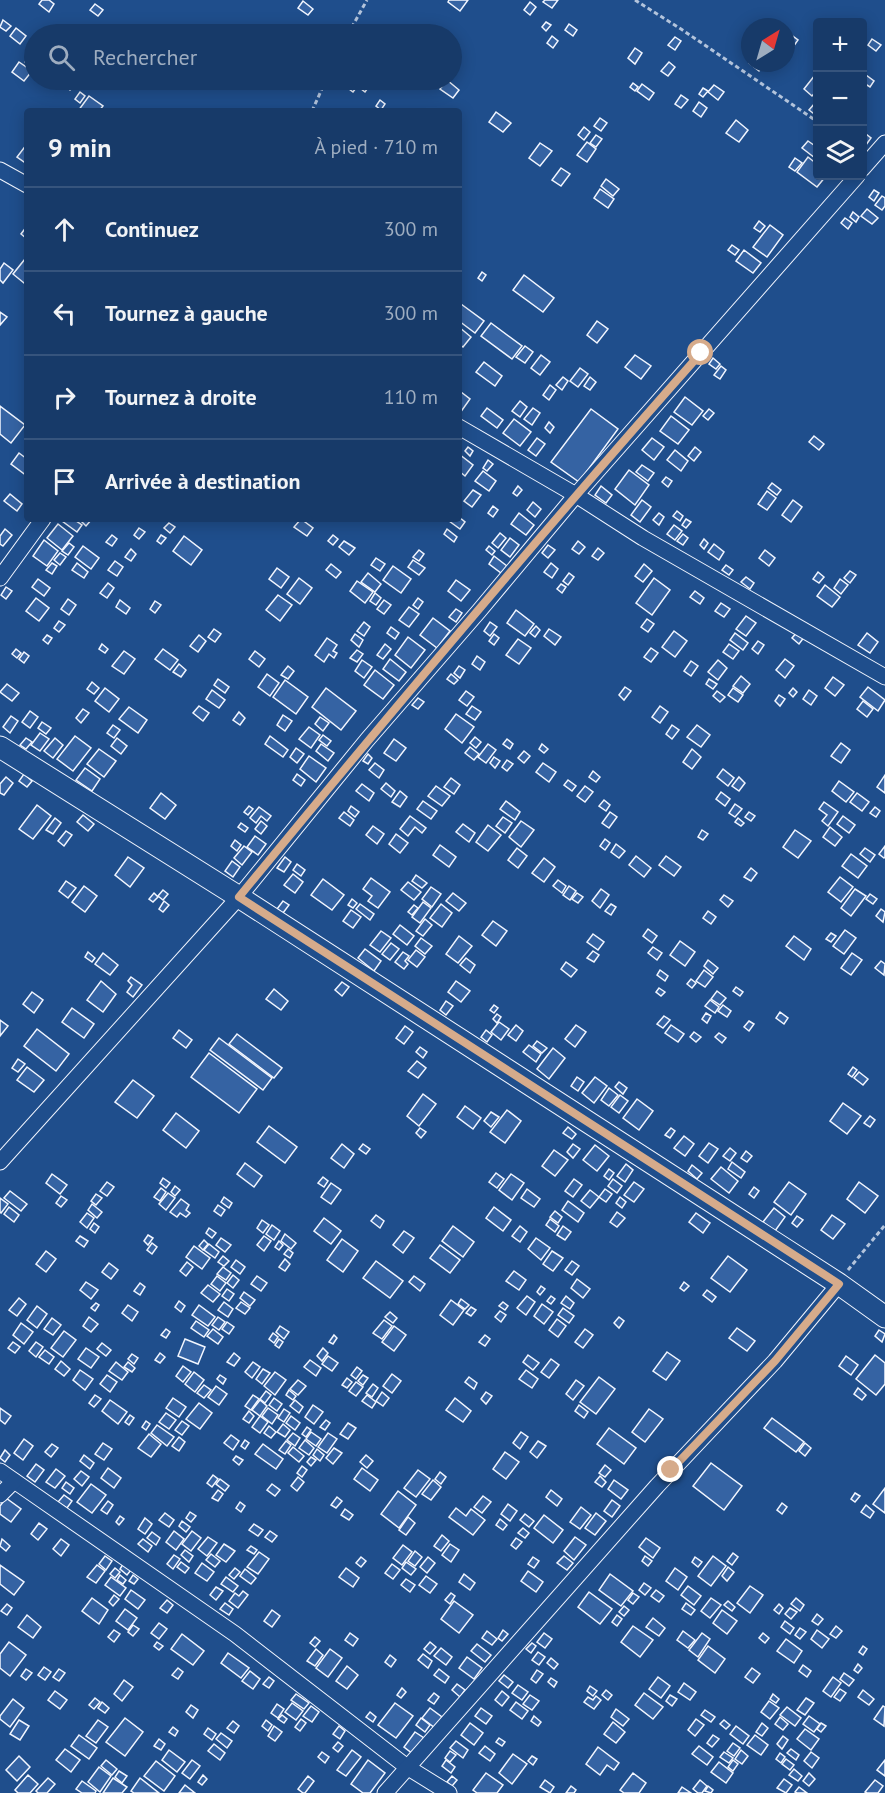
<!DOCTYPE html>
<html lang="fr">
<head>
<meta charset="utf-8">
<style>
  body { margin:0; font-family:"PT Sans",sans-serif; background:#20416f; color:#f1f3f6 }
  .controls { position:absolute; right:18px; top:18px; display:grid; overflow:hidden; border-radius:6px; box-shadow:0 3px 15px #0003 }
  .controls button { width:54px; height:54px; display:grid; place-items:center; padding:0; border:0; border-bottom:2px solid #36547d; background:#173a69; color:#f1f3f6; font:30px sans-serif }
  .compass { position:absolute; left:741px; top:18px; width:54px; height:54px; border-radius:50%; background:#173a69; box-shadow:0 3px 15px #0003; rotate:37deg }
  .stop { position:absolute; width:18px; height:18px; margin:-14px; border:4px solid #d6ab8b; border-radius:50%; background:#fff }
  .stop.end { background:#d6ab8b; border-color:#fff; box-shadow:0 2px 6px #0008 }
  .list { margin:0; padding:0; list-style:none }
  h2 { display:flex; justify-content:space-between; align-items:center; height:78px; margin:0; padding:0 24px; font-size:26px }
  h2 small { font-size:20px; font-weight:400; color:#9eadc0 }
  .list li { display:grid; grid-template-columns:39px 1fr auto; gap:18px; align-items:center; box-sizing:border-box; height:84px; padding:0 24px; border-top:2px solid #36547d }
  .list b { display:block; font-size:22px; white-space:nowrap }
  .list em { font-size:20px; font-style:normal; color:#9eadc0 }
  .icon { flex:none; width:33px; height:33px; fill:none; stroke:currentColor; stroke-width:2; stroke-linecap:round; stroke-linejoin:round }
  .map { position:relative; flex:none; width:885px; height:1793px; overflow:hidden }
  .search { position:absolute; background:#173a69; box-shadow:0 3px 15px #0003; left:24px; top:24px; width:438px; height:66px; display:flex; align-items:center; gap:15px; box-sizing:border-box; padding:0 21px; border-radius:33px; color:#9eadc0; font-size:22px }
  .panel { position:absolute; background:#173a69; box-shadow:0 3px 15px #0003; left:24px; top:108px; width:438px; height:414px; border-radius:6px }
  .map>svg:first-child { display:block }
</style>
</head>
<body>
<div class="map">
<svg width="885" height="1793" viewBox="0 0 885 1793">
  <rect width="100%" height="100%" fill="#1f4e8c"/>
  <g fill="#3563a3" stroke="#f2f6ff" stroke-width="1.5">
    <path d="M42 0H49L54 4 49 12 39 4Z"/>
    <path d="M449 0H468L460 11 448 2Z"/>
    <path d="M545 0H558L552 8 543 2Z"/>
    <path d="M303 1 313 9 308 15 298 8Z"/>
    <path d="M530 2 536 7 530 15 524 10Z"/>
    <path d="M95 4 103 10 98 16 90 10Z"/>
    <path d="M3 20 11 26 6 31 0 27Z"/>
    <path d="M546 22 551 25 546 31 542 27Z"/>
    <path d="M569 24 577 30 573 36 565 30Z"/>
    <path d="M124 27 132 33 130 34H119Z"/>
    <path d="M16 28 26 36 20 44 10 36Z"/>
    <path d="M786 31 798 40 791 50 786 47Z"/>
    <path d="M552 36 558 41 553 48 547 43Z"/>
    <path d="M675 37 681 41 675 50 668 45Z"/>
    <path d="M872 39 881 45 876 51 868 45Z"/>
    <path d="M635 48 642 53 635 64 628 58Z"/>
    <path d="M29 56 34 60 30 66 25 62Z"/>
    <path d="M19 62 32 71 24 81 12 72Z"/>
    <path d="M669 62 675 67 668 76 661 71Z"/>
    <path d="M750 62V63H765L759 71 749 63Z"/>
    <path d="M815 75 818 77V89L812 96 804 89Z"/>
    <path d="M866 75 874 81 870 87 862 82Z"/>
    <path d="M57 80H75L77 81 70 90Z"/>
    <path d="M339 80H362L353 92 338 81Z"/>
    <path d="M447 80 459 90 453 98 440 89Z"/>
    <path d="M365 81 370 85 365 92 360 88Z"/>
    <path d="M633 83 638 87 635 91 630 87Z"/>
    <path d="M642 84 654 93 649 100 637 91Z"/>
    <path d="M714 85 724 92 718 100 708 92Z"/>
    <path d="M703 88 708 91 703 97 699 94Z"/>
    <path d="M80 92 85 96 80 103 75 99Z"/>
    <path d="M681 95 688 100 681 108 675 104Z"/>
    <path d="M89 96 103 106 99 111H78Z"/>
    <path d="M380 100 385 104 381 110 376 106Z"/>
    <path d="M699 102 707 108 701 117 693 111Z"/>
    <path d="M815 103 818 105V117L809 110Z"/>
    <path d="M496 112 511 123 503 132 489 122Z"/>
    <path d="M600 118 607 123 601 131 594 126Z"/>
    <path d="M736 120 748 130 739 142 726 133Z"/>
    <path d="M584 127 590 132 584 140 578 135Z"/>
    <path d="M862 131 871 138 866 145 862 142Z"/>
    <path d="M596 135 602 139 596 147 590 143Z"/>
    <path d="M808 141 818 148 815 158 802 148Z"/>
    <path d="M587 142 596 149 587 162 577 155Z"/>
    <path d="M540 143 552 151 540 166 529 158Z"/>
    <path d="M27 144V164L17 157Z"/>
    <path d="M808 157 818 165V176H826L817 187 797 172Z"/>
    <path d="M795 158 802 163 795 171 789 167Z"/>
    <path d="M561 168 570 174 561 186 552 180Z"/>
    <path d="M606 179 619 189 613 196 601 186Z"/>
    <path d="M600 189 614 199 608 208 594 198Z"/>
    <path d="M874 190 879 193 874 201 869 197Z"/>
    <path d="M882 196 885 198V206L882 210 875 205Z"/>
    <path d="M867 209 878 218 872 224 861 216Z"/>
    <path d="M853 212 859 217 856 222 850 217Z"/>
    <path d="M845 218 852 223 848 229 841 223Z"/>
    <path d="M759 221 765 226 760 232 754 228Z"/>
    <path d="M770 225 783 235 767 257 753 247Z"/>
    <path d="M27 226V239L21 234Z"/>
    <path d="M732 245 739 250 735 255 728 250Z"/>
    <path d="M744 250 761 263 753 273 736 261Z"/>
    <path d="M25 259 27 260V279L24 283 13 274Z"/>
    <path d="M4 263 13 270 3 283 0 280V269Z"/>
    <path d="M482 272 486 275 482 281 478 278Z"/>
    <path d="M524 275 554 298 543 312 513 290Z"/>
    <path d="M461 304 484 321 475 333 459 321Z"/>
    <path d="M0 312 7 317 0 325Z"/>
    <path d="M597 321 608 329 597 343 587 335Z"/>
    <path d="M491 323 522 346 512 359 481 336Z"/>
    <path d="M459 327 471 337 463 347 459 344Z"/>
    <path d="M525 346 533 352 525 363 516 357Z"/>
    <path d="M541 355 550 362 540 375 531 368Z"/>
    <path d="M635 355 651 366 641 379 625 367Z"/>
    <path d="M713 358 720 364 716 369 709 364Z"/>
    <path d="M484 362 502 376 495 386 476 372Z"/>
    <path d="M721 366 726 370 720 379 714 375Z"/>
    <path d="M580 368 588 374 578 387 570 381Z"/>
    <path d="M563 377 568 381 562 390 556 385Z"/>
    <path d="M590 377 596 382 590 390 584 386Z"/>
    <path d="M550 385 556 390 549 400 543 395Z"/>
    <path d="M461 392 470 399 460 413 459 394Z"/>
    <path d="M685 397 703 411 692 425 674 412Z"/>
    <path d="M520 401 527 407 520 417 512 411Z"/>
    <path d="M0 406 25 425 11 443 0 434Z"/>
    <path d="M487 408 503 420 497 428 481 416Z"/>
    <path d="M533 408 540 413 532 425 524 419Z"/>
    <path d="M591 409 618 429 579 482 551 462Z"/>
    <path d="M709 409 714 413 708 420 703 416Z"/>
    <path d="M671 416 689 430 678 444 660 431Z"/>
    <path d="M514 419 531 432 520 446 503 433Z"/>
    <path d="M549 422 554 427 550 433 545 428Z"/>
    <path d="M814 436 824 444 819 450 809 442Z"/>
    <path d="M537 438 545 444 536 456 528 450Z"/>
    <path d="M652 438 664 447 654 460 642 450Z"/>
    <path d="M468 447 473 451 470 456 465 451Z"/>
    <path d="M695 447 701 452 694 461 688 456Z"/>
    <path d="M675 450 688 461 681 471 667 460Z"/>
    <path d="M19 453 27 459V476L11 464Z"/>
    <path d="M459 454 473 465 465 476 459 471Z"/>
    <path d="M488 460 493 464 487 471 483 468Z"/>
    <path d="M642 465 654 473 648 481 636 472Z"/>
    <path d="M629 470 649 485 635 505 615 489Z"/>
    <path d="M483 471 496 481 489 491 475 481Z"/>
    <path d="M666 477 672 481 668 487 662 482Z"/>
    <path d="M772 483 781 490 777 495 768 488Z"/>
    <path d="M518 486 522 490 517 496 513 493Z"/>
    <path d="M601 486 612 495 606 503 595 495Z"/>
    <path d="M473 490 481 495 472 507 464 501Z"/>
    <path d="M767 491 776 498 767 510 758 504Z"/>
    <path d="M10 494 22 504 17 511 4 501Z"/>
    <path d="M642 500 651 507 640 522 631 515Z"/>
    <path d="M793 500 802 507 791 522 782 515Z"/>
    <path d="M533 502 541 509 535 517 527 510Z"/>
    <path d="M493 506 498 510 493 517 488 513Z"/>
    <path d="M677 511 683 516 680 521 673 516Z"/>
    <path d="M519 513 534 525 526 535 511 524Z"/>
    <path d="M659 513 664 517 659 525 653 520Z"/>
    <path d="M459 517 465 522 460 529 449 521Z"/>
    <path d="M63 519H73L82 525 77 532 62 521Z"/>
    <path d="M79 519H92L86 526Z"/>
    <path d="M301 519 313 528 307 536 294 527Z"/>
    <path d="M686 519 691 522 686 528 682 525Z"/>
    <path d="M169 523 175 527 170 533 164 528Z"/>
    <path d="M58 524 73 536 62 550 47 538Z"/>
    <path d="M674 525 682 531 675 540 667 534Z"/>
    <path d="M139 528 145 532 139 539 134 535Z"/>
    <path d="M5 529 12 535 3 546 0 544V536Z"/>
    <path d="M447 529 457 537 454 542 444 534Z"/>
    <path d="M500 533 506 538 498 548 492 543Z"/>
    <path d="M683 534 688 538 683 545 677 541Z"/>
    <path d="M112 535 117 539 112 546 106 542Z"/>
    <path d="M161 535 166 538 161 544 157 541Z"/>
    <path d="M333 535 338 539 333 545 328 541Z"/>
    <path d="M184 536 202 550 191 565 173 551Z"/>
    <path d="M510 538 519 545 510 557 501 550Z"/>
    <path d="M704 539 708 543 704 549 700 545Z"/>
    <path d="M44 540 58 551 47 566 33 556Z"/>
    <path d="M344 541 355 548 349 555 339 547Z"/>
    <path d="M578 541 585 547 579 554 572 549Z"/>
    <path d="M69 543 74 547 68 555 62 551Z"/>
    <path d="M714 544 724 552 719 560 708 552Z"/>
    <path d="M548 545 555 550 548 558 542 553Z"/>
    <path d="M83 546 99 558 91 569 75 557Z"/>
    <path d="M489 546 495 551 492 555 486 550Z"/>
    <path d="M598 548 604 553 598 560 592 556Z"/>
    <path d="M131 549 136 554 131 561 125 557Z"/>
    <path d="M419 550 424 554 419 561 413 557Z"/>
    <path d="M765 550 775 558 769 566 759 558Z"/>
    <path d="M60 553 66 557 60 565 54 560Z"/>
    <path d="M494 556 507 566 501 573 489 564Z"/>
    <path d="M376 558 385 564 380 571 371 565Z"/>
    <path d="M413 560 425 568 419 575 408 567Z"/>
    <path d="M115 561 123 567 117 576 108 570Z"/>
    <path d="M52 563 57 566 52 574 46 570Z"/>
    <path d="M77 563 88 572 84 578 72 570Z"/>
    <path d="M551 563 558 569 552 578 544 572Z"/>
    <path d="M331 564 341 572 336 578 326 570Z"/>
    <path d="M644 564 652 571 643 582 635 576Z"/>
    <path d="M726 565 733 570 729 575 722 570Z"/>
    <path d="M393 566 411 579 401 593 383 580Z"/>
    <path d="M277 568 289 577 281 588 269 579Z"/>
    <path d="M850 571 856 575 850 583 844 578Z"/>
    <path d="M818 572 824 577 819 583 813 579Z"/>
    <path d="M368 573 381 584 375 592 361 582Z"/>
    <path d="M569 573 574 577 568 585 563 581Z"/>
    <path d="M746 577 754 583 750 589 741 582Z"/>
    <path d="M299 578 312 588 300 604 287 594Z"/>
    <path d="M654 578 670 590 652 615 636 603Z"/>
    <path d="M38 579 50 588 44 596 32 587Z"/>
    <path d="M840 579 848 585 841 594 834 588Z"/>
    <path d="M456 580 470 590 461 601 448 591Z"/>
    <path d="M357 581 373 592 365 603 350 591Z"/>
    <path d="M108 583 114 588 107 598 100 593Z"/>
    <path d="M561 584 566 587 562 593 557 589Z"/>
    <path d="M825 585 840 597 832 607 817 596Z"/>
    <path d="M6 587 12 591 6 599 1 595Z"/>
    <path d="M695 591 704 598 700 604 690 597Z"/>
    <path d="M375 593 381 598 376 605 370 601Z"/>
    <path d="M278 595 292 605 280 621 266 610Z"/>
    <path d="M36 598 49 608 39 621 26 611Z"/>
    <path d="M418 598 423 602 418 609 413 605Z"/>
    <path d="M68 599 76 605 69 615 61 609Z"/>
    <path d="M120 600 130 608 126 614 116 607Z"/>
    <path d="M384 600 391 605 384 614 377 609Z"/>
    <path d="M155 601 161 605 155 613 150 609Z"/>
    <path d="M721 603 730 609 724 617 715 611Z"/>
    <path d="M409 607 419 614 409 627 399 620Z"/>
    <path d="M456 609 462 613 456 622 449 617Z"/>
    <path d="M516 610 534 624 525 636 507 623Z"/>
    <path d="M746 616 756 623 746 636 736 629Z"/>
    <path d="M433 618 450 631 437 648 420 635Z"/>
    <path d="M647 619 654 624 648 632 641 627Z"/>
    <path d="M59 621 65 625 59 632 54 628Z"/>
    <path d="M364 622 370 627 364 636 357 631Z"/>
    <path d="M490 622 497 627 490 636 484 631Z"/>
    <path d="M536 626 540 630 535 637 530 633Z"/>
    <path d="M391 627 399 633 395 639 387 633Z"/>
    <path d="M214 629 221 634 215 642 208 637Z"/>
    <path d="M549 629 561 637 555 645 544 636Z"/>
    <path d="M674 631 687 641 675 657 662 647Z"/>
    <path d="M798 631 805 636 799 644 792 638Z"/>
    <path d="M735 633 748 643 743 650 730 640Z"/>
    <path d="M867 633 878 642 870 653 858 645Z"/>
    <path d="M355 634 363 640 359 647 351 640Z"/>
    <path d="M494 634 499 638 494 645 489 641Z"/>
    <path d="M47 635 52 638 48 644 43 640Z"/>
    <path d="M199 635 206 641 198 652 190 646Z"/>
    <path d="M408 637 425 650 411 668 395 655Z"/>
    <path d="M327 638 337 645 333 651 337 653 334 658 329 654 324 662 315 655Z"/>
    <path d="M518 639 531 648 519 664 506 655Z"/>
    <path d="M758 641 764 645 758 654 752 649Z"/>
    <path d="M102 644 108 649 105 653 99 649Z"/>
    <path d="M385 644 391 649 383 659 377 655Z"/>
    <path d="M729 644 739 651 733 659 723 652Z"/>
    <path d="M651 648 658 653 651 662 644 657Z"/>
    <path d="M16 649 21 653 17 658 12 654Z"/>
    <path d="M163 649 178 660 170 670 155 659Z"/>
    <path d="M357 650 363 654 357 662 350 658Z"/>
    <path d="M124 651 135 659 124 674 112 666Z"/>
    <path d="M255 651 265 659 259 667 249 659Z"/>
    <path d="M24 652 29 656 24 663 19 659Z"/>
    <path d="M477 656 485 662 480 670 472 664Z"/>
    <path d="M390 659 406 672 399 681 383 669Z"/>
    <path d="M785 659 794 666 785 678 776 670Z"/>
    <path d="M362 660 372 667 364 678 355 671Z"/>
    <path d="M718 660 727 668 718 680 708 672Z"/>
    <path d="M691 661 698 666 691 676 684 671Z"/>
    <path d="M179 664 186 670 181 677 173 672Z"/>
    <path d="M288 666 294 671 288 679 281 675Z"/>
    <path d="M459 666 465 670 460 678 454 673Z"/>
    <path d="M375 670 394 685 383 699 364 685Z"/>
    <path d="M267 674 279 683 270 696 258 687Z"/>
    <path d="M451 674 458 680 454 684 447 679Z"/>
    <path d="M741 676 750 684 743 693 733 686Z"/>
    <path d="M833 677 844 685 835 696 825 688Z"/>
    <path d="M218 679 229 687 225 693 214 685Z"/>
    <path d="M709 679 717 684 713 689 706 684Z"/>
    <path d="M285 680 308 697 296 714 273 697Z"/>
    <path d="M92 682 99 688 94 694 87 689Z"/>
    <path d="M7 684 19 693 12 701 0 692Z"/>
    <path d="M625 687 631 691 624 700 619 695Z"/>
    <path d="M868 687 885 700 878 711 860 697Z"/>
    <path d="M105 688 119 699 109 712 95 701Z"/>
    <path d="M326 688 356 711 341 730 312 707Z"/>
    <path d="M733 688 743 695 738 702 728 695Z"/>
    <path d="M793 688 797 692 793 697 789 693Z"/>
    <path d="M212 690 225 700 219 708 206 699Z"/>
    <path d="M809 690 817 696 811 705 803 699Z"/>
    <path d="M466 691 474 697 467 706 459 700Z"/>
    <path d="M717 691 725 697 720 702 713 696Z"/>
    <path d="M779 695 785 699 780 706 775 701Z"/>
    <path d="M418 698 424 702 418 709 412 705Z"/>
    <path d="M863 701 873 709 867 717 857 709Z"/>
    <path d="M199 706 209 713 203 721 193 713Z"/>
    <path d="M472 706 481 712 475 720 466 714Z"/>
    <path d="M660 706 668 712 660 723 652 717Z"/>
    <path d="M129 707 147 720 138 733 119 719Z"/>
    <path d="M83 709 89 713 81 723 76 718Z"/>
    <path d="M30 711 38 717 30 728 22 722Z"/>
    <path d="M239 712 245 718 240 725 233 720Z"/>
    <path d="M456 714 474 727 462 743 445 729Z"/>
    <path d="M283 715 292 721 285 731 277 725Z"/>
    <path d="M11 716 18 721 10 733 3 727Z"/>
    <path d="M320 717 329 723 323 731 315 724Z"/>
    <path d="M42 722 51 728 46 734 38 728Z"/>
    <path d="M113 725 120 730 114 738 107 733Z"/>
    <path d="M672 725 679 730 672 739 666 734Z"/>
    <path d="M697 725 710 735 701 747 687 737Z"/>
    <path d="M309 727 320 735 311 748 299 739Z"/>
    <path d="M40 733 49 739 40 751 31 745Z"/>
    <path d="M323 735 331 741 327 746 319 740Z"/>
    <path d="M75 736 91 748 73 771 57 759Z"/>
    <path d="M270 736 288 750 283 757 265 744Z"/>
    <path d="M475 737 481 742 476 748 470 743Z"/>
    <path d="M26 738 32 742 26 749 20 745Z"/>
    <path d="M55 738 63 745 53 758 44 751Z"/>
    <path d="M117 738 127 746 121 754 111 746Z"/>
    <path d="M394 739 406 748 396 761 384 753Z"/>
    <path d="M507 739 513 744 510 749 503 744Z"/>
    <path d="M841 743 850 750 841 763 831 756Z"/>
    <path d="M321 744 334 753 328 761 316 751Z"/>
    <path d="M488 744 496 750 486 763 478 757Z"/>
    <path d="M542 744 548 749 544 753 539 749Z"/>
    <path d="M470 747 479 754 474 760 465 753Z"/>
    <path d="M296 748 304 754 297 763 290 757Z"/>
    <path d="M99 749 116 761 104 777 87 764Z"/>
    <path d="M692 749 701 757 692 769 683 762Z"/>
    <path d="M524 751 530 756 524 763 518 758Z"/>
    <path d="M368 754 372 758 368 764 363 761Z"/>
    <path d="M309 756 326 768 316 782 300 769Z"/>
    <path d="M494 757 500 761 495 768 490 763Z"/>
    <path d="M507 760 513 764 507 771 502 767Z"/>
    <path d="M375 763 384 770 379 778 369 770Z"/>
    <path d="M543 763 556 772 549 782 536 772Z"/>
    <path d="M85 768 100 779 92 791 76 780Z"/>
    <path d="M723 769 734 778 728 786 717 777Z"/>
    <path d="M593 771 600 777 596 782 589 777Z"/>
    <path d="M24 774 32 781 27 787 19 781Z"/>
    <path d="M297 774 305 780 301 786 293 780Z"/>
    <path d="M885 775V793L877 787Z"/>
    <path d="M6 777 13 783 4 795 0 793V784Z"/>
    <path d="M739 777 745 783 739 791 732 786Z"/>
    <path d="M451 778 460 785 454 794 444 787Z"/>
    <path d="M568 780 576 786 572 791 564 785Z"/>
    <path d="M839 781 854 792 846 802 832 791Z"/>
    <path d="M386 783 395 791 391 797 381 789Z"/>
    <path d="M362 784 374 793 369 801 356 791Z"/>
    <path d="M436 786 450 796 442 806 428 796Z"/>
    <path d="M585 786 593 792 585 802 577 796Z"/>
    <path d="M400 791 407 797 400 807 392 802Z"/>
    <path d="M721 792 730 799 725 806 716 799Z"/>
    <path d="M161 793 176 805 165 819 150 808Z"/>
    <path d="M857 793 869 802 862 811 850 802Z"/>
    <path d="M604 800 610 805 606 811 599 806Z"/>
    <path d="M423 801 437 811 431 819 417 809Z"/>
    <path d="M506 801 520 812 515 820 500 809Z"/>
    <path d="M824 802 838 812 828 826 822 821 827 815 819 809Z"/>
    <path d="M735 804 742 809 735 817 729 813Z"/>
    <path d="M37 805 51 816 33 839 19 829Z"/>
    <path d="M249 806 253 809 248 815 244 812Z"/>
    <path d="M351 806 359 812 355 817 348 811Z"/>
    <path d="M259 807 271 816 267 821 261 816 256 823 250 818Z"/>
    <path d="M875 807 880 811 876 817 870 813Z"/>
    <path d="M344 812 354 820 350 826 339 818Z"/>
    <path d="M610 812 617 817 609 828 602 823Z"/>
    <path d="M749 812 755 816 751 821 745 817Z"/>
    <path d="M83 815 94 824 88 831 77 822Z"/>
    <path d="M410 816 426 828 422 833 415 827 408 836 400 829Z"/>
    <path d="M843 816 855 825 849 833 837 824Z"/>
    <path d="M503 817 512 823 505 833 496 826Z"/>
    <path d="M55 818 61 823 53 834 46 830Z"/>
    <path d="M738 818 744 823 741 826 735 822Z"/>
    <path d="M261 821 267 826 261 834 255 829Z"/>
    <path d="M521 821 534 830 521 847 509 837Z"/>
    <path d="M241 823 248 828 245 832 238 827Z"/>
    <path d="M463 824 475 833 469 842 456 832Z"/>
    <path d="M488 825 501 835 488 851 476 842Z"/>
    <path d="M373 826 384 834 377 844 366 835Z"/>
    <path d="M830 827 842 837 835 846 823 837Z"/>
    <path d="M702 830 708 834 703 840 698 837Z"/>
    <path d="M795 830 811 841 798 858 783 847Z"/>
    <path d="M66 831 72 835 64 846 58 841Z"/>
    <path d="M396 834 408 843 400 853 389 844Z"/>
    <path d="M255 836 266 844 258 855 247 847Z"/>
    <path d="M605 839 610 843 605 850 600 846Z"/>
    <path d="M235 840 241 845 237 851 231 846Z"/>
    <path d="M616 844 625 851 619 858 611 852Z"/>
    <path d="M440 845 456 857 449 867 433 855Z"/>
    <path d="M244 846 252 852 242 865 234 858Z"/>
    <path d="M885 846V857L884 858 879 854Z"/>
    <path d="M517 848 527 856 518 868 508 860Z"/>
    <path d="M865 848 875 855 870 862 860 854Z"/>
    <path d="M851 854 867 866 858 878 842 866Z"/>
    <path d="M636 856 651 868 644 877 629 865Z"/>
    <path d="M666 856 681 867 674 876 659 865Z"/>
    <path d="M128 857 144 868 130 887 115 875Z"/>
    <path d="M285 857 291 862 284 872 277 868Z"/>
    <path d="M544 858 555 867 544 882 532 873Z"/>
    <path d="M232 861 240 867 233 877 225 871Z"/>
    <path d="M297 864 305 870 301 876 293 870Z"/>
    <path d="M751 868 757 873 751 881 744 877Z"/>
    <path d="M293 874 303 882 295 893 284 885Z"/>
    <path d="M416 875 427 883 422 888 412 881Z"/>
    <path d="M840 877 853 887 841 902 828 892Z"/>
    <path d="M371 878 390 892 378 908 368 901 372 896 363 889Z"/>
    <path d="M323 879 344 895 332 910 311 895Z"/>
    <path d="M558 880 566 886 562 893 553 886Z"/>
    <path d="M66 881 76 888 68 898 59 891Z"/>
    <path d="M408 882 421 892 414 900 401 890Z"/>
    <path d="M84 886 97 896 85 912 72 902Z"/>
    <path d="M569 886 576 891 570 900 563 895Z"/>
    <path d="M431 887 441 894 432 907 422 899Z"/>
    <path d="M601 889 609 895 600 908 592 901Z"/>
    <path d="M855 889 866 896 851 916 841 908Z"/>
    <path d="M163 890 168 894 163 900 158 896Z"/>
    <path d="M154 893 158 897 153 902 149 899Z"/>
    <path d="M453 893 466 903 459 911 446 901Z"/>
    <path d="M577 893 583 897 578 903 572 899Z"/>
    <path d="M870 894 877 899 873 904 866 899Z"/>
    <path d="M724 895 733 901 728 907 720 900Z"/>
    <path d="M352 899 357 903 353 908 348 905Z"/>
    <path d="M164 901 169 905 163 912 159 909Z"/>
    <path d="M283 901 289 905 283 913 277 909Z"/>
    <path d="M423 902 431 908 420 923 412 917Z"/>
    <path d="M360 904 374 914 370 920 356 909Z"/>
    <path d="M441 904 452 913 442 927 430 918Z"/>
    <path d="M611 904 616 907 611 915 605 911Z"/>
    <path d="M414 905 418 908 412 915 408 912Z"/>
    <path d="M881 909 885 912 883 922 876 916Z"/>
    <path d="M351 910 361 917 353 928 343 921Z"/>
    <path d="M708 911 716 917 711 924 703 918Z"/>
    <path d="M425 919 432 925 423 936 416 931Z"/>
    <path d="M493 921 507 931 496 946 482 935Z"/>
    <path d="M400 925 414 936 407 945 393 934Z"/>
    <path d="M648 929 657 936 652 943 643 936Z"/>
    <path d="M845 930 856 938 844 954 833 946Z"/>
    <path d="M381 931 391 938 380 952 370 945Z"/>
    <path d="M831 933 836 936 831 942 826 939Z"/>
    <path d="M593 934 604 942 598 950 587 942Z"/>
    <path d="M459 936 472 946 458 963 446 954Z"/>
    <path d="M794 936 811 949 804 960 786 946Z"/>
    <path d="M421 938 432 946 425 954 415 946Z"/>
    <path d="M680 941 695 952 685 966 670 955Z"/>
    <path d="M391 943 399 949 390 960 382 954Z"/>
    <path d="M653 947 662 953 657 960 648 953Z"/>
    <path d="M365 949 381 961 374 971 358 958Z"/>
    <path d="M416 950 425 957 417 967 408 960Z"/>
    <path d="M593 951 599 955 594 962 587 958Z"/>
    <path d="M88 952 95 958 92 962 85 957Z"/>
    <path d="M403 952 409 956 405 961 408 964 404 969 395 962Z"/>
    <path d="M103 953 118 965 110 975 95 964Z"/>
    <path d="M852 953 862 960 851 975 841 968Z"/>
    <path d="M466 958 475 965 470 973 460 965Z"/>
    <path d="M708 960 718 968 713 974 704 966Z"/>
    <path d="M881 961 885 964 884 975 875 968Z"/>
    <path d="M566 962 577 970 571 977 561 969Z"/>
    <path d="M660 970 668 976 665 981 657 975Z"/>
    <path d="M704 970 713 977 705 987 696 981Z"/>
    <path d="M131 977 142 985 133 997 127 992 132 985 128 981Z"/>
    <path d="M691 979 696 983 692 988 687 984Z"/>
    <path d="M101 981 116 994 103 1012 87 1000Z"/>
    <path d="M456 981 470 991 461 1002 448 992Z"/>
    <path d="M342 982 349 987 342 996 335 990Z"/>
    <path d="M736 987 743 992 740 996 733 991Z"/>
    <path d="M659 988 665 992 661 996 656 992Z"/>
    <path d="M274 989 288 1001 281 1010 266 999Z"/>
    <path d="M717 991 726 998 720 1005 711 999Z"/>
    <path d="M32 992 43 1000 34 1013 23 1004Z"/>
    <path d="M710 1000 719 1007 715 1013 705 1006Z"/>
    <path d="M446 1001 453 1006 446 1015 440 1010Z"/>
    <path d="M494 1005 498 1008 494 1013 490 1010Z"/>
    <path d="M723 1005 731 1011 727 1017 718 1011Z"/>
    <path d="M72 1008 94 1024 84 1038 62 1022Z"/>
    <path d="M780 1012 788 1018 784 1024 776 1018Z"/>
    <path d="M706 1013 711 1016 707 1023 702 1019Z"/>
    <path d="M497 1014 501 1017 497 1023 493 1019Z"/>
    <path d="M664 1016 670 1020 663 1028 657 1024Z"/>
    <path d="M0 1020 8 1026 0 1036Z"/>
    <path d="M749 1021 754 1024 749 1031 744 1027Z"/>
    <path d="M499 1022 509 1029 501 1040 491 1032Z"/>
    <path d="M516 1025 523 1031 516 1041 508 1035Z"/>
    <path d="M576 1025 586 1032 575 1047 565 1039Z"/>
    <path d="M671 1025 684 1034 678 1042 665 1033Z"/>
    <path d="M405 1026 413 1032 404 1044 396 1038Z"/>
    <path d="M37 1029 69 1054 56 1071 24 1046Z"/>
    <path d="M179 1030 192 1040 186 1048 173 1038Z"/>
    <path d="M486 1030 492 1035 487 1042 481 1037Z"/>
    <path d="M694 1032 701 1037 696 1042 690 1037Z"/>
    <path d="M719 1033 726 1038 722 1043 715 1037Z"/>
    <path d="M237 1034 282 1068 274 1078 229 1044Z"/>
    <path d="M219 1038 272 1078 263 1090 210 1050Z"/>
    <path d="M537 1041 547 1048 542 1053 533 1046Z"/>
    <path d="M529 1045 541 1054 536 1062 523 1052Z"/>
    <path d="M420 1047 427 1052 423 1058 416 1052Z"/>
    <path d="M553 1048 565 1058 549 1079 537 1069Z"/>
    <path d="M209 1053 257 1089 239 1113 191 1077Z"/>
    <path d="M18 1059 25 1064 18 1072 12 1068Z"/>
    <path d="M417 1061 426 1068 418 1078 408 1071Z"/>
    <path d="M27 1067 44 1080 34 1092 17 1080Z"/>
    <path d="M853 1067 857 1070 852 1077 848 1074Z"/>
    <path d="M859 1072 868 1079 863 1085 854 1078Z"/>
    <path d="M577 1077 584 1082 578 1091 571 1086Z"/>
    <path d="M595 1077 607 1086 594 1103 582 1093Z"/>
    <path d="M133 1080 154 1096 137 1118 115 1102Z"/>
    <path d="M619 1082 627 1088 623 1094 615 1087Z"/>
    <path d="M609 1088 618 1095 609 1106 601 1100Z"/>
    <path d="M423 1094 436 1104 419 1126 407 1116Z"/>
    <path d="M620 1095 628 1101 619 1113 611 1107Z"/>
    <path d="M637 1099 653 1111 639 1130 623 1118Z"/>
    <path d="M843 1103 861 1116 847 1134 830 1121Z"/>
    <path d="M465 1106 481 1118 473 1129 457 1117Z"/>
    <path d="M507 1110 521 1121 505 1143 490 1132Z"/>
    <path d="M491 1112 499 1117 491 1127 484 1121Z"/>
    <path d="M176 1113 199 1131 186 1148 163 1130Z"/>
    <path d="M870 1116 875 1120 870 1127 864 1123Z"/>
    <path d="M269 1126 297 1147 285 1163 257 1142Z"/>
    <path d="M568 1127 576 1134 572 1139 563 1133Z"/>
    <path d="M420 1128 426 1132 421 1138 416 1133Z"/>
    <path d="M671 1128 675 1131 670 1138 665 1135Z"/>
    <path d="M684 1136 694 1144 685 1156 674 1148Z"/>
    <path d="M709 1143 718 1149 708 1163 699 1156Z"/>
    <path d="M342 1144 354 1154 344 1168 331 1158Z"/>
    <path d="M363 1144 370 1149 366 1154 359 1149Z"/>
    <path d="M573 1144 580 1149 573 1158 567 1152Z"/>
    <path d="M595 1145 609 1156 597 1171 583 1160Z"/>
    <path d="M730 1148 736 1153 730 1161 723 1156Z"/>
    <path d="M554 1150 568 1160 555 1176 542 1166Z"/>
    <path d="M746 1151 752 1156 747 1162 741 1158Z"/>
    <path d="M732 1162 745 1172 741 1178 728 1169Z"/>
    <path d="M245 1163 262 1176 254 1187 237 1174Z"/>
    <path d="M626 1164 633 1170 625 1182 617 1176Z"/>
    <path d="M692 1165 702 1173 697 1179 688 1171Z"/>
    <path d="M721 1167 738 1181 729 1193 711 1179Z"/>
    <path d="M609 1169 614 1173 609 1180 604 1176Z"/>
    <path d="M496 1173 504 1179 497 1188 489 1182Z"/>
    <path d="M52 1174 67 1185 60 1194 46 1183Z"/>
    <path d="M511 1174 524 1183 512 1200 499 1190Z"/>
    <path d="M323 1177 328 1181 324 1187 318 1183Z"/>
    <path d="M163 1178 170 1183 166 1188 160 1183Z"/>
    <path d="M574 1179 582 1185 573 1197 565 1191Z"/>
    <path d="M613 1179 622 1186 617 1193 608 1186Z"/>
    <path d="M107 1182 114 1187 107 1196 100 1191Z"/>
    <path d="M634 1182 644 1189 634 1202 624 1195Z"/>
    <path d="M789 1182 806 1194 791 1215 774 1202Z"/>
    <path d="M859 1182 878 1196 865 1213 847 1199Z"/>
    <path d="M331 1183 341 1190 331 1204 321 1197Z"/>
    <path d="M175 1186 180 1190 175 1196 171 1192Z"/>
    <path d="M754 1187 759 1191 754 1198 749 1194Z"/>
    <path d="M161 1188 166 1192 160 1201 154 1197Z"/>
    <path d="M527 1189 540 1199 534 1207 521 1198Z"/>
    <path d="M605 1189 612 1194 606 1202 599 1197Z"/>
    <path d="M590 1190 599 1197 590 1208 581 1201Z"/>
    <path d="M10 1191 27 1204 21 1211 4 1198Z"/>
    <path d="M168 1193 175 1198 166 1210 159 1204Z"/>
    <path d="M96 1194 102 1198 96 1205 91 1201Z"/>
    <path d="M61 1196 67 1200 61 1207 56 1203Z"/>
    <path d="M224 1197 232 1203 229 1208 221 1202Z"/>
    <path d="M620 1197 626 1202 622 1208 616 1203Z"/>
    <path d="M0 1198 8 1204 1 1213 0 1212Z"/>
    <path d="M181 1199 189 1205 186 1210 190 1213 186 1217 180 1213 177 1217 170 1212Z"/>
    <path d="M568 1201 584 1213 578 1222 562 1210Z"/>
    <path d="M92 1204 102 1212 97 1218 88 1210Z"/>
    <path d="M218 1205 225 1210 221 1216 214 1211Z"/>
    <path d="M9 1207 19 1215 14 1222 4 1214Z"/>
    <path d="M494 1207 511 1220 503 1231 486 1218Z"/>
    <path d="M774 1208 785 1217 775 1231 763 1222Z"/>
    <path d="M555 1211 562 1217 558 1223 550 1217Z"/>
    <path d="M617 1212 625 1218 617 1227 610 1222Z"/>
    <path d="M87 1213 94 1218 87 1228 80 1222Z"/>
    <path d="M696 1213 710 1223 703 1233 689 1222Z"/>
    <path d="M376 1215 384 1221 380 1228 371 1221Z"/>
    <path d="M832 1215 845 1224 833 1239 821 1230Z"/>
    <path d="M797 1216 803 1220 797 1227 792 1223Z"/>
    <path d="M324 1218 341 1231 331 1244 314 1231Z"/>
    <path d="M550 1219 559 1226 555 1232 546 1225Z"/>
    <path d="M262 1220 269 1225 263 1233 257 1228Z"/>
    <path d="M94 1223 99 1227 95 1233 90 1229Z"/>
    <path d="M272 1225 280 1231 274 1240 266 1234Z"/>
    <path d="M453 1226 474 1242 463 1257 442 1241Z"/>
    <path d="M520 1226 527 1232 520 1242 512 1236Z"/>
    <path d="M563 1226 571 1232 565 1240 557 1235Z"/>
    <path d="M209 1228 216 1233 212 1238 206 1233Z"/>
    <path d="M404 1231 414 1238 403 1253 393 1245Z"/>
    <path d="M285 1234 296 1243 291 1249 281 1241Z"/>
    <path d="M148 1235 153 1238 148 1245 144 1241Z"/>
    <path d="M80 1236 88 1241 84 1247 76 1241Z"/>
    <path d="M264 1236 271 1241 264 1251 257 1245Z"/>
    <path d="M221 1238 231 1245 225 1252 216 1245Z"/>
    <path d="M536 1238 550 1248 541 1260 528 1249Z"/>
    <path d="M342 1239 358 1251 343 1272 327 1260Z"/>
    <path d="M204 1240 208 1244 203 1250 199 1246Z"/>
    <path d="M279 1241 283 1245 279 1250 275 1247Z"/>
    <path d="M152 1243 157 1247 152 1254 147 1250Z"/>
    <path d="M209 1244 219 1252 215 1258 204 1250Z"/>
    <path d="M440 1245 460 1260 450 1273 430 1258Z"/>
    <path d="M194 1246 210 1258 202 1269 186 1257Z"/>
    <path d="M288 1249 293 1253 290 1258 284 1254Z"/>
    <path d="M46 1251 56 1259 46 1272 36 1264Z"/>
    <path d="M552 1251 563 1258 553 1271 543 1264Z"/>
    <path d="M223 1256 229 1261 224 1266 218 1262Z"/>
    <path d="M728 1256 747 1270 730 1292 711 1278Z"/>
    <path d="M285 1259 290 1264 285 1271 279 1267Z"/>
    <path d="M236 1260 245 1267 240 1274 231 1267Z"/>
    <path d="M376 1261 403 1281 390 1298 363 1278Z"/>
    <path d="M572 1261 579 1266 572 1275 565 1270Z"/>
    <path d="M187 1262 193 1267 186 1276 180 1271Z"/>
    <path d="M109 1263 118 1270 111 1279 102 1272Z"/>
    <path d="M223 1267 231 1273 226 1280 217 1274Z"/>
    <path d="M514 1271 526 1280 519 1290 506 1281Z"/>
    <path d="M233 1275 239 1280 233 1288 227 1283Z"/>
    <path d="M217 1276 226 1283 220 1291 211 1284Z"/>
    <path d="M257 1276 267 1283 261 1291 251 1284Z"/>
    <path d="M414 1276 425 1284 420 1291 409 1282Z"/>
    <path d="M577 1279 590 1289 583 1298 571 1288Z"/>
    <path d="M86 1282 98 1290 91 1299 80 1290Z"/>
    <path d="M684 1282 689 1286 684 1291 680 1288Z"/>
    <path d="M140 1283 145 1287 140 1295 134 1291Z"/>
    <path d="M208 1285 220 1294 213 1302 201 1293Z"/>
    <path d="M541 1286 545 1289 540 1295 537 1292Z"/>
    <path d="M227 1289 234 1294 229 1301 222 1296Z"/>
    <path d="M707 1290 716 1297 712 1302 703 1295Z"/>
    <path d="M244 1292 255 1300 250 1306 240 1298Z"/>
    <path d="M527 1296 535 1302 526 1315 517 1308Z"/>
    <path d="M551 1296 555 1299 551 1304 547 1301Z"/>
    <path d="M566 1296 574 1303 570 1309 561 1303Z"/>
    <path d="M19 1298 26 1304 17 1316 9 1310Z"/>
    <path d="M461 1299 469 1305 465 1309 458 1304Z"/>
    <path d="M451 1300 464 1310 453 1325 440 1315Z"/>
    <path d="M179 1301 185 1306 181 1312 175 1307Z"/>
    <path d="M224 1302 233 1309 228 1317 218 1310Z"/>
    <path d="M241 1302 250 1308 245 1314 236 1308Z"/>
    <path d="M503 1302 508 1306 505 1310 499 1306Z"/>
    <path d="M96 1303 99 1305 95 1311 91 1308Z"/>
    <path d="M542 1304 553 1312 544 1324 534 1316Z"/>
    <path d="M128 1305 138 1312 132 1321 122 1313Z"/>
    <path d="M199 1305 215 1317 208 1326 192 1315Z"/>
    <path d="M37 1306 47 1314 37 1328 27 1320Z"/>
    <path d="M471 1307 476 1310 471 1316 466 1313Z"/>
    <path d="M563 1308 574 1316 569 1323 558 1315Z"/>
    <path d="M500 1311 506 1315 501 1322 495 1317Z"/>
    <path d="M390 1312 397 1318 393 1323 385 1317Z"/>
    <path d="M89 1317 98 1324 91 1332 83 1326Z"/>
    <path d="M218 1317 225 1322 219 1330 212 1325Z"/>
    <path d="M619 1317 624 1321 619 1328 614 1323Z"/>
    <path d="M52 1318 61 1325 53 1335 44 1329Z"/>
    <path d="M557 1319 566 1326 558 1337 549 1330Z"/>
    <path d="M384 1320 392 1326 382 1339 373 1333Z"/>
    <path d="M196 1321 209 1330 204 1337 191 1328Z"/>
    <path d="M227 1322 234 1327 229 1334 222 1329Z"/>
    <path d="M21 1323 33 1332 24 1344 13 1335Z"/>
    <path d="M280 1326 289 1332 284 1339 276 1332Z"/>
    <path d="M394 1326 406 1335 394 1351 382 1342Z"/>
    <path d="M737 1328 755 1341 747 1351 729 1338Z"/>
    <path d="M166 1329 170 1332 166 1338 161 1335Z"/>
    <path d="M213 1329 223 1337 218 1344 207 1336Z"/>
    <path d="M585 1329 593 1335 583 1348 575 1342Z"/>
    <path d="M879 1330 885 1334 882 1342 875 1336Z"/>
    <path d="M64 1331 76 1340 63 1357 51 1348Z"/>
    <path d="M273 1333 278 1337 274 1343 269 1339Z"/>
    <path d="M334 1335 337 1338 333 1344 329 1342Z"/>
    <path d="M485 1335 490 1339 485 1346 479 1342Z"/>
    <path d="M185 1339 205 1347 198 1364 178 1356Z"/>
    <path d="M279 1339 283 1342 279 1348 275 1345Z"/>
    <path d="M13 1342 20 1347 15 1353 8 1348Z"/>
    <path d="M36 1342 43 1347 36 1357 29 1351Z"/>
    <path d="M102 1343 111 1350 106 1356 97 1349Z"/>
    <path d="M86 1348 99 1357 91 1368 78 1359Z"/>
    <path d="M323 1348 328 1353 322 1361 317 1356Z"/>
    <path d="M45 1350 54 1357 49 1364 39 1357Z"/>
    <path d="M667 1352 680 1361 666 1380 653 1371Z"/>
    <path d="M160 1353 165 1357 160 1363 155 1360Z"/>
    <path d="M234 1353 240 1358 234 1366 227 1362Z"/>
    <path d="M132 1354 138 1358 134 1364 128 1359Z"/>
    <path d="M528 1355 539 1363 533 1370 523 1362Z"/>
    <path d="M875 1355 885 1363V1384L876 1395 856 1379Z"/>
    <path d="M328 1356 338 1363 332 1371 322 1364Z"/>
    <path d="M846 1356 858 1365 851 1375 839 1366Z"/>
    <path d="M551 1359 559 1365 549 1378 541 1372Z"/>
    <path d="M310 1360 321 1368 316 1376 304 1367Z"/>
    <path d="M61 1361 70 1369 64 1376 55 1369Z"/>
    <path d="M116 1362 128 1372 122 1380 109 1371Z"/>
    <path d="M128 1362 135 1368 132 1372 124 1367Z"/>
    <path d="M253 1362 260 1367 252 1378 245 1372Z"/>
    <path d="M183 1366 191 1372 183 1382 176 1376Z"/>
    <path d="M357 1367 362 1371 356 1379 351 1375Z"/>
    <path d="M263 1369 270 1373 262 1384 256 1379Z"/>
    <path d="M80 1370 93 1379 85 1390 73 1380Z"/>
    <path d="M526 1370 538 1379 532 1388 519 1379Z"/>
    <path d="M194 1372 204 1380 195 1392 185 1384Z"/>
    <path d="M275 1372 286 1380 275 1395 264 1386Z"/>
    <path d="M392 1374 401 1381 392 1393 383 1386Z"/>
    <path d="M107 1375 117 1382 110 1392 100 1384Z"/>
    <path d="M220 1375 226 1379 223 1384 217 1379Z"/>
    <path d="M363 1375 368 1378 363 1385 358 1381Z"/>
    <path d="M469 1377 477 1383 474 1389 465 1382Z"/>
    <path d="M599 1377 615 1389 596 1414 580 1402Z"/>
    <path d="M347 1378 352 1382 347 1388 342 1385Z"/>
    <path d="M298 1380 306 1386 298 1395 290 1389Z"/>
    <path d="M576 1380 584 1386 573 1400 566 1394Z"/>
    <path d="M356 1382 363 1387 356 1396 349 1391Z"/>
    <path d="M373 1384 378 1388 372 1397 366 1393Z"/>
    <path d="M204 1385 211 1390 204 1398 197 1393Z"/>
    <path d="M216 1386 227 1394 219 1405 208 1397Z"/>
    <path d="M858 1388 866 1395 862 1400 854 1394Z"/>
    <path d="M289 1390 296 1396 293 1400 286 1395Z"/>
    <path d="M266 1391 271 1395 265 1403 260 1399Z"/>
    <path d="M382 1392 389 1398 383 1406 376 1401Z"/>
    <path d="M486 1392 492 1396 486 1404 481 1399Z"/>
    <path d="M95 1395 101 1399 94 1407 89 1403Z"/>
    <path d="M253 1395 259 1399 251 1410 245 1406Z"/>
    <path d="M367 1395 376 1402 372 1408 362 1401Z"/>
    <path d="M173 1398 186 1407 179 1417 166 1408Z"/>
    <path d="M274 1398 282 1404 277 1411 269 1405Z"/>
    <path d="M455 1398 471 1411 463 1422 446 1410Z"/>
    <path d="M110 1400 127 1412 118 1424 102 1411Z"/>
    <path d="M260 1400 267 1406 260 1416 252 1410Z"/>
    <path d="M295 1400 303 1407 299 1413 290 1406Z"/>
    <path d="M199 1403 212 1413 200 1429 186 1419Z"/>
    <path d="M313 1405 323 1412 314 1424 305 1417Z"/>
    <path d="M579 1405 588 1412 584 1418 575 1411Z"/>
    <path d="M0 1408 11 1416 5 1424 0 1420Z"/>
    <path d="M268 1408 278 1415 272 1424 262 1416Z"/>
    <path d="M284 1409 290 1413 284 1422 278 1418Z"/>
    <path d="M649 1409 663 1419 645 1442 632 1432Z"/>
    <path d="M249 1411 254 1416 249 1423 243 1419Z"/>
    <path d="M166 1413 176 1420 169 1429 159 1422Z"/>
    <path d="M130 1415 134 1418 129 1425 125 1422Z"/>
    <path d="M260 1416 268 1422 260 1433 252 1427Z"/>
    <path d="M291 1416 300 1423 295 1430 286 1423Z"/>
    <path d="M772 1418 804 1442 796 1452 764 1428Z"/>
    <path d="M326 1420 330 1423 325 1430 320 1427Z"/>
    <path d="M146 1421 150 1424 146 1430 142 1427Z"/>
    <path d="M182 1421 189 1426 182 1435 175 1430Z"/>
    <path d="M348 1423 356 1428 348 1439 340 1434Z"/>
    <path d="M283 1424 290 1430 285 1437 277 1432Z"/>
    <path d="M157 1425 174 1437 167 1446 151 1433Z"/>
    <path d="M269 1426 276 1432 271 1438 264 1433Z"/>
    <path d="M307 1427 311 1430 306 1437 302 1434Z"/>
    <path d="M609 1428 636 1448 624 1464 597 1444Z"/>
    <path d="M311 1432 321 1439 316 1446 306 1439Z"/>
    <path d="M521 1432 528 1437 520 1449 513 1443Z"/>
    <path d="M293 1433 300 1438 295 1446 287 1440Z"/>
    <path d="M328 1433 337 1439 327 1453 318 1447Z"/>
    <path d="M149 1434 161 1444 151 1457 138 1448Z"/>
    <path d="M231 1435 239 1441 233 1450 224 1443Z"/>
    <path d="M179 1437 185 1442 179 1451 172 1446Z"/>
    <path d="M24 1439 33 1446 23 1460 14 1453Z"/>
    <path d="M245 1440 249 1443 245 1449 241 1446Z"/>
    <path d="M305 1440 314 1448 309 1455 299 1448Z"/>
    <path d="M286 1441 291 1445 285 1454 279 1450Z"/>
    <path d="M538 1441 546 1446 537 1458 530 1452Z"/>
    <path d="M103 1443 112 1449 104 1460 95 1454Z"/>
    <path d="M805 1443 811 1448 805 1456 799 1451Z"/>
    <path d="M52 1444 58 1448 51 1457 45 1452Z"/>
    <path d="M263 1444 283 1459 276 1469 255 1454Z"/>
    <path d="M293 1447 304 1456 299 1462 288 1453Z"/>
    <path d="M334 1448 342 1453 333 1464 326 1458Z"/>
    <path d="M317 1449 324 1455 320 1461 313 1455Z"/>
    <path d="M5 1450 10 1455 5 1462 0 1458Z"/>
    <path d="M505 1452 519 1462 506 1479 493 1469Z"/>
    <path d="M84 1455 94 1463 90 1469 80 1461Z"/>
    <path d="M366 1455 373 1461 367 1468 360 1462Z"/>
    <path d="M236 1456 243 1460 239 1465 233 1460Z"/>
    <path d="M311 1457 316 1460 311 1466 307 1462Z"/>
    <path d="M711 1463 742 1486 724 1510 693 1486Z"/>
    <path d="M36 1464 44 1470 35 1482 27 1476Z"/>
    <path d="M605 1465 611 1470 605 1477 599 1473Z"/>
    <path d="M302 1466 307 1470 302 1477 297 1473Z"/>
    <path d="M108 1468 121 1478 114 1488 101 1478Z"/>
    <path d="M362 1468 378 1480 370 1491 354 1479Z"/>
    <path d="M56 1469 65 1476 55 1488 46 1482Z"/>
    <path d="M418 1470 430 1479 416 1497 404 1488Z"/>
    <path d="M81 1471 89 1477 82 1486 74 1479Z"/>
    <path d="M440 1472 446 1477 441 1484 435 1479Z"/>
    <path d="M213 1475 218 1479 212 1487 207 1483Z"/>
    <path d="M600 1476 606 1482 602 1487 595 1482Z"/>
    <path d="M298 1477 304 1482 297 1491 291 1486Z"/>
    <path d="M220 1479 229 1486 225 1491 216 1484Z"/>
    <path d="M433 1480 441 1487 431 1500 422 1494Z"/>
    <path d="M614 1480 628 1490 621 1499 608 1489Z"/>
    <path d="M66 1482 74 1488 70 1494 62 1488Z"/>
    <path d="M91 1484 106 1495 92 1513 77 1502Z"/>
    <path d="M272 1484 280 1490 275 1496 267 1490Z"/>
    <path d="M885 1488V1513L873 1504Z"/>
    <path d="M218 1490 223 1494 218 1501 212 1498Z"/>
    <path d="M551 1490 562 1499 557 1506 546 1497Z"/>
    <path d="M398 1491 416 1505 399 1528 381 1514Z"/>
    <path d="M855 1493 860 1496 855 1502 851 1499Z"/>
    <path d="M64 1495 72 1501 67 1508 58 1502Z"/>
    <path d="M483 1496 491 1502 482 1513 474 1507Z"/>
    <path d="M337 1497 342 1501 336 1508 331 1505Z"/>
    <path d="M6 1498 21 1509 11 1522 0 1514V1506Z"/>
    <path d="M612 1500 620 1506 612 1517 604 1511Z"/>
    <path d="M108 1501 113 1505 107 1514 101 1510Z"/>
    <path d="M240 1502 245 1506 241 1512 236 1508Z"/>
    <path d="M782 1503 787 1507 782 1514 777 1510Z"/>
    <path d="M508 1504 517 1511 510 1521 501 1514Z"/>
    <path d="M866 1505 874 1512 870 1518 861 1512Z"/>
    <path d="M581 1507 591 1515 580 1529 570 1522Z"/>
    <path d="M456 1508 466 1516 471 1509 485 1520 473 1535 449 1517Z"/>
    <path d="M345 1509 353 1515 349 1520 341 1515Z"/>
    <path d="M190 1512 196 1516 191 1522 186 1518Z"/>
    <path d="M165 1513 174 1520 169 1527 159 1520Z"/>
    <path d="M596 1513 606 1521 595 1535 585 1528Z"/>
    <path d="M525 1514 534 1521 529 1527 520 1520Z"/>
    <path d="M544 1515 563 1530 553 1543 534 1528Z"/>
    <path d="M120 1516 124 1519 119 1525 116 1522Z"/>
    <path d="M408 1517 415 1523 406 1535 399 1530Z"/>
    <path d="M145 1518 152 1524 145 1534 138 1529Z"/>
    <path d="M500 1519 507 1525 503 1530 496 1525Z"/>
    <path d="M182 1521 190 1527 186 1532 179 1526Z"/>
    <path d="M39 1523 47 1529 38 1540 31 1534Z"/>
    <path d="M254 1524 263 1530 258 1536 249 1530Z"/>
    <path d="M523 1528 529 1533 525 1538 518 1533Z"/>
    <path d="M174 1531 184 1539 176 1550 166 1542Z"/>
    <path d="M192 1531 201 1538 191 1551 182 1544Z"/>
    <path d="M270 1531 277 1536 272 1542 265 1537Z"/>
    <path d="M152 1532 160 1538 156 1545 147 1538Z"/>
    <path d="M442 1535 449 1541 441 1551 434 1546Z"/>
    <path d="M208 1537 217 1543 207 1556 198 1549Z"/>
    <path d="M575 1537 586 1545 574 1560 564 1551Z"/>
    <path d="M516 1538 522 1542 516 1549 511 1545Z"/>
    <path d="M646 1538 660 1548 653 1558 639 1547Z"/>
    <path d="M2 1539 10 1546 6 1551 0 1546Z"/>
    <path d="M61 1539 69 1545 61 1556 53 1549Z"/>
    <path d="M143 1539 152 1546 148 1552 138 1544Z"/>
    <path d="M224 1544 235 1551 226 1562 216 1555Z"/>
    <path d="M450 1544 459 1550 451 1562 442 1555Z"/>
    <path d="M403 1545 412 1552 402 1565 393 1558Z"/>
    <path d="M251 1546 257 1550 254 1554 247 1550Z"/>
    <path d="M185 1550 193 1556 189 1562 181 1555Z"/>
    <path d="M415 1551 422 1557 415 1566 408 1561Z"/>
    <path d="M259 1552 269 1559 258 1574 247 1567Z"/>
    <path d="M733 1553 738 1557 732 1565 727 1561Z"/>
    <path d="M211 1554 220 1561 215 1567 206 1560Z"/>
    <path d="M174 1555 180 1559 173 1569 167 1564Z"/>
    <path d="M105 1556 112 1561 106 1570 99 1564Z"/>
    <path d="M564 1556 573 1563 567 1570 557 1563Z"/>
    <path d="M645 1556 652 1561 648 1566 642 1561Z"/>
    <path d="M713 1556 726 1566 711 1586 698 1576Z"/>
    <path d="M361 1557 366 1561 361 1567 356 1563Z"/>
    <path d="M428 1557 435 1563 427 1573 420 1567Z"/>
    <path d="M533 1557 539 1561 534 1568 528 1564Z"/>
    <path d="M695 1557 702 1562 698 1567 692 1562Z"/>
    <path d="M181 1562 189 1568 185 1573 177 1567Z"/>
    <path d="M406 1562 416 1569 411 1575 402 1568Z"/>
    <path d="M202 1563 214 1572 207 1581 195 1573Z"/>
    <path d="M123 1564 131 1570 127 1575 120 1569Z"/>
    <path d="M392 1564 400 1570 393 1579 385 1573Z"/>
    <path d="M0 1565 24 1582 14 1595 0 1584Z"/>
    <path d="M97 1565 105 1571 96 1583 87 1577Z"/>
    <path d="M728 1567 734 1572 727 1581 722 1576Z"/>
    <path d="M115 1568 120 1572 115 1578 110 1574Z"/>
    <path d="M235 1568 240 1572 234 1579 229 1575Z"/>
    <path d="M346 1568 359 1578 353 1587 339 1577Z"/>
    <path d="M675 1568 687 1577 678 1590 666 1581Z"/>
    <path d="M245 1569 256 1578 251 1584 240 1576Z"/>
    <path d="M528 1571 543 1582 536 1592 521 1581Z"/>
    <path d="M464 1574 475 1583 470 1590 459 1582Z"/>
    <path d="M610 1574 633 1591 621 1606 599 1590Z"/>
    <path d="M120 1575 126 1580 123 1584 117 1580Z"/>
    <path d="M133 1575 138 1579 134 1584 129 1581Z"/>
    <path d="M426 1576 437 1584 430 1593 419 1585Z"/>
    <path d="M111 1577 126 1588 120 1596 105 1585Z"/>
    <path d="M226 1577 238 1586 233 1592 221 1584Z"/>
    <path d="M406 1579 415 1585 410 1592 401 1585Z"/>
    <path d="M644 1583 651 1588 645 1595 639 1590Z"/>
    <path d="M688 1586 701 1596 694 1605 681 1595Z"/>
    <path d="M750 1586 763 1595 750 1613 737 1603Z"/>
    <path d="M216 1587 223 1591 216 1600 210 1595Z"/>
    <path d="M131 1590 145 1600 138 1609 125 1599Z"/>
    <path d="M656 1590 664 1596 659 1602 651 1596Z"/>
    <path d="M243 1591 248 1595 238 1608 229 1601 235 1593 239 1596Z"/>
    <path d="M589 1592 612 1609 600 1624 578 1607Z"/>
    <path d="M451 1593 455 1596 450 1604 445 1600Z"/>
    <path d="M633 1593 639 1597 633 1604 628 1600Z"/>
    <path d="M114 1595 119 1599 113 1606 109 1602Z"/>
    <path d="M92 1598 108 1610 99 1624 82 1611Z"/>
    <path d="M711 1598 721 1605 710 1618 701 1611Z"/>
    <path d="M796 1598 804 1605 800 1611 791 1604Z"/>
    <path d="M167 1600 173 1605 167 1613 160 1608Z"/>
    <path d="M454 1601 473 1615 459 1633 441 1619Z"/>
    <path d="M728 1601 735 1607 732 1611 724 1605Z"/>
    <path d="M225 1603 233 1609 229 1615 220 1609Z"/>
    <path d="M686 1603 695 1610 691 1615 682 1609Z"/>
    <path d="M7 1604 12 1608 7 1615 1 1611Z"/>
    <path d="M779 1604 783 1608 779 1614 774 1610Z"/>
    <path d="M624 1606 629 1610 624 1616 619 1612Z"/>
    <path d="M790 1608 797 1612 791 1619 785 1614Z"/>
    <path d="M125 1609 137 1618 128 1630 116 1621Z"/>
    <path d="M272 1610 280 1616 272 1627 264 1621Z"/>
    <path d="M722 1610 737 1621 727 1634 713 1623Z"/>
    <path d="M817 1614 823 1619 818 1625 812 1621Z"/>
    <path d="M27 1615 41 1627 33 1638 18 1627Z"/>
    <path d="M617 1615 622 1619 617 1626 612 1622Z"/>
    <path d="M653 1618 665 1628 659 1636 646 1627Z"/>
    <path d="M785 1621 794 1628 790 1634 781 1627Z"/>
    <path d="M159 1623 167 1629 159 1639 151 1633Z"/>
    <path d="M133 1625 139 1629 133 1636 128 1632Z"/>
    <path d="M633 1626 653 1640 640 1657 621 1642Z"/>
    <path d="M836 1626 842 1631 836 1638 830 1634Z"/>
    <path d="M800 1628 806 1632 800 1639 795 1635Z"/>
    <path d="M114 1630 120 1634 114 1642 108 1637Z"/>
    <path d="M503 1630 508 1634 502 1641 498 1638Z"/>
    <path d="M817 1630 829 1639 822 1648 811 1639Z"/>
    <path d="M487 1631 497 1639 492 1645 482 1638Z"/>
    <path d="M683 1631 695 1640 688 1648 677 1640Z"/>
    <path d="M350 1633 358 1639 353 1646 345 1640Z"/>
    <path d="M544 1633 552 1639 545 1648 537 1642Z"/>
    <path d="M702 1633 710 1639 698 1657 689 1650Z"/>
    <path d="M763 1633 769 1638 765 1643 759 1638Z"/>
    <path d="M182 1634 204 1651 193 1665 171 1649Z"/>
    <path d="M315 1637 320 1641 315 1647 310 1643Z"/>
    <path d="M786 1639 802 1651 794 1663 777 1651Z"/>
    <path d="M9 1642 26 1655 10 1676 0 1668V1654Z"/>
    <path d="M157 1642 163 1646 159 1650 154 1646Z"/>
    <path d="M430 1642 436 1647 430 1654 424 1649Z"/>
    <path d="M532 1643 536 1646 531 1653 526 1649Z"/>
    <path d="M477 1644 491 1655 485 1662 471 1651Z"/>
    <path d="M708 1646 725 1659 715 1673 698 1660Z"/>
    <path d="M863 1646 867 1649 863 1655 859 1652Z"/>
    <path d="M441 1648 452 1657 446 1665 434 1656Z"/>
    <path d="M316 1649 323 1655 315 1666 307 1661Z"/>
    <path d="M330 1649 342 1658 328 1677 316 1668Z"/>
    <path d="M538 1652 545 1657 539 1665 532 1660Z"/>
    <path d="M228 1653 249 1668 241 1678 221 1663Z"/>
    <path d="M423 1654 432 1661 428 1668 418 1660Z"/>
    <path d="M390 1655 396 1660 391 1667 385 1662Z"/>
    <path d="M467 1657 482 1668 474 1679 459 1668Z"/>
    <path d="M551 1658 558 1664 554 1669 547 1663Z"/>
    <path d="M858 1664 862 1668 858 1673 854 1670Z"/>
    <path d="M803 1665 811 1671 807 1677 799 1671Z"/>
    <path d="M347 1666 358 1675 347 1689 336 1681Z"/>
    <path d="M44 1667 51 1672 45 1680 38 1675Z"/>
    <path d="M178 1668 183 1672 178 1679 172 1675Z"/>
    <path d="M752 1668 760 1674 753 1683 745 1677Z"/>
    <path d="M26 1669 32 1673 26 1680 21 1676Z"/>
    <path d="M59 1669 65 1673 59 1681 53 1677Z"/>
    <path d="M439 1669 449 1677 445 1683 434 1675Z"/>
    <path d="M537 1670 543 1674 536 1683 531 1679Z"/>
    <path d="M250 1671 260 1679 253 1689 242 1681Z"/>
    <path d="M844 1673 854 1680 849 1686 840 1679Z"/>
    <path d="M504 1675 513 1682 508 1688 499 1681Z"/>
    <path d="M269 1677 274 1681 269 1688 263 1684Z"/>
    <path d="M658 1677 670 1686 661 1698 649 1689Z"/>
    <path d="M833 1677 841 1683 831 1697 823 1691Z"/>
    <path d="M551 1678 557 1682 554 1687 548 1682Z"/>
    <path d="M124 1680 133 1687 122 1701 114 1694Z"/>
    <path d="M684 1683 696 1692 690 1700 678 1692Z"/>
    <path d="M457 1684 465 1690 460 1697 452 1690Z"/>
    <path d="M518 1685 528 1692 522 1700 512 1693Z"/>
    <path d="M590 1686 597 1691 593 1696 587 1691Z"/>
    <path d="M402 1688 406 1692 401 1698 397 1695Z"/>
    <path d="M840 1689 846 1693 840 1701 834 1697Z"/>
    <path d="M606 1690 612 1695 608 1700 602 1695Z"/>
    <path d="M863 1690 874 1699 869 1705 858 1697Z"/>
    <path d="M55 1691 67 1700 60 1709 48 1700Z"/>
    <path d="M502 1691 509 1697 502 1706 495 1700Z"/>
    <path d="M434 1693 439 1697 434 1704 428 1700Z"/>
    <path d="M644 1693 663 1707 653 1719 635 1705Z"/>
    <path d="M296 1694 309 1703 304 1709 291 1700Z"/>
    <path d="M773 1694 779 1699 776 1703 770 1699Z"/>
    <path d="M530 1695 539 1701 532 1710 523 1704Z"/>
    <path d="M670 1695 677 1699 672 1706 666 1701Z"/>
    <path d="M596 1696 601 1700 594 1709 584 1702 588 1697 593 1700Z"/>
    <path d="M95 1698 100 1702 94 1709 89 1705Z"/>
    <path d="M806 1698 814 1703 805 1715 797 1710Z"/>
    <path d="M13 1699 24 1708 10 1727 0 1719V1716Z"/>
    <path d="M769 1701 779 1708 770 1719 761 1712Z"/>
    <path d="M102 1702 109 1708 105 1713 98 1708Z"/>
    <path d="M516 1702 528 1711 522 1719 510 1710Z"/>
    <path d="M292 1703 303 1711 296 1720 285 1712Z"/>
    <path d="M395 1703 413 1716 396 1738 378 1725Z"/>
    <path d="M277 1704 284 1709 278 1718 271 1713Z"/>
    <path d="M191 1705 198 1710 193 1718 186 1712Z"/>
    <path d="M311 1706 319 1712 312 1722 303 1716Z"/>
    <path d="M883 1706 885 1707 884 1726 874 1719Z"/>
    <path d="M787 1707 801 1718 795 1726 780 1715Z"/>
    <path d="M430 1708 442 1717 435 1728 422 1718Z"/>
    <path d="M481 1708 492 1716 486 1724 475 1716Z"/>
    <path d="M616 1709 629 1719 623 1726 611 1717Z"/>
    <path d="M705 1710 715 1717 711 1722 701 1715Z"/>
    <path d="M370 1712 376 1717 373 1722 366 1717Z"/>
    <path d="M282 1715 287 1719 284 1723 278 1719Z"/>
    <path d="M534 1716 541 1722 538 1726 531 1721Z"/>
    <path d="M809 1716 820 1724 814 1732 803 1724Z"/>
    <path d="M780 1717 788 1724 783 1730 775 1724Z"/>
    <path d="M125 1718 143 1732 125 1756 106 1742Z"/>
    <path d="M421 1718 430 1725 425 1732 416 1725Z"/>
    <path d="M301 1719 306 1723 300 1731 295 1727Z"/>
    <path d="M696 1719 704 1725 695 1736 688 1730Z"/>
    <path d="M19 1720 29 1726 20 1740 10 1734Z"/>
    <path d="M98 1720 108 1727 96 1743 86 1736Z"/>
    <path d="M266 1720 272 1725 268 1731 262 1726Z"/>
    <path d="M724 1720 730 1725 726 1729 720 1724Z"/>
    <path d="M233 1721 239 1726 234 1733 227 1728Z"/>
    <path d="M613 1722 625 1732 616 1743 604 1734Z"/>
    <path d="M470 1723 483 1733 474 1745 461 1735Z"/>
    <path d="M762 1723 768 1728 762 1736 756 1732Z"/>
    <path d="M821 1723 826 1726 821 1732 817 1729Z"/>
    <path d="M274 1726 282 1732 275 1741 268 1736Z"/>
    <path d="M339 1726 345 1731 340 1739 333 1734Z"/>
    <path d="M736 1726 749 1736 743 1744 730 1734Z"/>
    <path d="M173 1727 178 1731 175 1736 169 1732Z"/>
    <path d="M208 1728 216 1734 212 1740 204 1734Z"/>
    <path d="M805 1729 819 1739 811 1750 797 1739Z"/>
    <path d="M415 1732 424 1738 413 1754 404 1747Z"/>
    <path d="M221 1733 232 1741 227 1748 216 1739Z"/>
    <path d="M79 1735 97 1748 89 1759 71 1746Z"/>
    <path d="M713 1735 719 1739 712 1747 707 1743Z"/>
    <path d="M755 1735 768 1745 761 1755 747 1745Z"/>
    <path d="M783 1736 788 1740 782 1749 777 1744Z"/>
    <path d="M499 1738 505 1742 502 1746 496 1742Z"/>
    <path d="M159 1739 165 1744 161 1750 154 1746Z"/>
    <path d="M456 1741 468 1750 463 1758 450 1748Z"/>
    <path d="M338 1742 343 1746 338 1752 333 1748Z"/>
    <path d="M733 1743 740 1748 734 1756 727 1751Z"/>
    <path d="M214 1744 225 1753 220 1760 208 1751Z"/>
    <path d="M485 1746 495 1754 490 1761 479 1753Z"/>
    <path d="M699 1746 713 1757 707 1765 692 1754Z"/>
    <path d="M598 1747 619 1763 614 1770 607 1765 600 1775 586 1764Z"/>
    <path d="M65 1749 80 1760 71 1772 56 1760Z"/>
    <path d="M791 1749 799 1755 796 1760 787 1753Z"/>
    <path d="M169 1750 185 1762 177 1772 162 1760Z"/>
    <path d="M352 1750 361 1757 346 1776 337 1770Z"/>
    <path d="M741 1750 748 1756 742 1764 735 1759Z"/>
    <path d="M450 1751 456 1755 450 1762 445 1758Z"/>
    <path d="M322 1752 329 1757 325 1763 318 1757Z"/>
    <path d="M724 1752 733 1758 729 1763 720 1757Z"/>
    <path d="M811 1752 819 1758 812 1768 804 1761Z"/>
    <path d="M780 1753 785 1757 781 1763 776 1759Z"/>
    <path d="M513 1754 527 1764 512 1784 499 1773Z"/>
    <path d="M19 1756 30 1767 17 1781 6 1770Z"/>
    <path d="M532 1756 537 1759 533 1765 528 1761Z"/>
    <path d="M786 1759 794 1765 790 1770 782 1764Z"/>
    <path d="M106 1760 117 1769 112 1775 101 1766Z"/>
    <path d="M192 1760 200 1766 190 1779 182 1773Z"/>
    <path d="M368 1760 385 1773 370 1793H363L351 1784Z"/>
    <path d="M446 1760 455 1767 451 1773 442 1766Z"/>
    <path d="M733 1760 738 1764 733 1771 728 1767Z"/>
    <path d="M885 1760V1776L877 1770Z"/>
    <path d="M156 1761 175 1776 164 1791 144 1776Z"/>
    <path d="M719 1762 733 1773 726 1783 711 1772Z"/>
    <path d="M99 1767 111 1776 100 1792 88 1782Z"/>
    <path d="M794 1769 802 1776 798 1781 789 1775Z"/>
    <path d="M119 1771 127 1776 122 1783 115 1777Z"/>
    <path d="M486 1773 503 1785 497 1793H477L473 1790Z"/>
    <path d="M633 1773 646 1783 639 1793H624L620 1790Z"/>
    <path d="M809 1773 815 1779 809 1786 803 1781Z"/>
    <path d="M28 1775 38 1784 30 1793H18L15 1790Z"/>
    <path d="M203 1775 207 1779 202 1785 198 1782Z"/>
    <path d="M308 1776 314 1781 305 1793H303L298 1789Z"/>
    <path d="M452 1776 457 1780 452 1786 447 1782Z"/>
    <path d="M48 1778 55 1784 47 1793H38L36 1791Z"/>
    <path d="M113 1778 127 1787 122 1793H103Z"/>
    <path d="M140 1778 159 1793H134L131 1791Z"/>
    <path d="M784 1779 792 1785 786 1793 777 1788Z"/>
    <path d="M545 1780 554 1787 550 1793 540 1787Z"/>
    <path d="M700 1780 707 1786 702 1793H698L693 1789Z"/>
    <path d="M875 1780 883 1786 878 1793H867L865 1792Z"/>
    <path d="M82 1781 96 1791 95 1793H82L76 1789Z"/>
    <path d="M185 1785 195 1793H179Z"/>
    <path d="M571 1786 576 1790 574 1793H566Z"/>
    <path d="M708 1786 713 1790 711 1793 705 1791Z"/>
    <path d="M682 1787 691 1793H678Z"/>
    <path d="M799 1787 807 1793H797L795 1792Z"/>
  </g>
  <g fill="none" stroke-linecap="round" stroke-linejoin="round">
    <g stroke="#f2f6ff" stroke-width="17">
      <g id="street">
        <path d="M862 169 885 143"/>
        <path d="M0 170 27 185"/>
        <path d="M459 427 576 495 643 538 885 677"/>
        <path d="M0 578 43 519"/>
        <path d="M0 1162 239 897 367 740 479 611 576 495 857 176"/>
        <path d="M0 1471 235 1634 407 1767 449 1793"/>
        <path d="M0 1495 14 1481"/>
        <path d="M385 1793 657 1486 775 1361 839 1284"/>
      </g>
    </g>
    <g stroke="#f2f6ff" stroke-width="23">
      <path id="secondary" d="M0 747 239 897 839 1284 885 1317"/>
    </g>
    <g stroke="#b3c4dc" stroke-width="3" stroke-dasharray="4.5 3" stroke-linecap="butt">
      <path d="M635 0 681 29 818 122"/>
      <path d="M348 34 367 0"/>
      <path d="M312 111 326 80"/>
      <path d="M848 1270 885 1225"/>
    </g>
    <use href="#street" stroke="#1f4e8c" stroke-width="15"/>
    <use href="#secondary" stroke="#1f4e8c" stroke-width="21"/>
  </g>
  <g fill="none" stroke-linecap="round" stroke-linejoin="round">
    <path stroke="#d6ab8b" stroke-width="8" d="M671 1470 775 1361 839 1284 239 897C390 713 543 531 701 353"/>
  </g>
</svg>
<div class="controls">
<button>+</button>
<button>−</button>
<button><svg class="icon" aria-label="layers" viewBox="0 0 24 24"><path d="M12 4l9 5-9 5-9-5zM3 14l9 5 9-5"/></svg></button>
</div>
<svg class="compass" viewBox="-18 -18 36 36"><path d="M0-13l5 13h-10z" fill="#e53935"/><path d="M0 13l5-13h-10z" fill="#9eadc0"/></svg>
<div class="stop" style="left:701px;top:353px"></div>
<div class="stop end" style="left:671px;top:1470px"></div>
<div class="search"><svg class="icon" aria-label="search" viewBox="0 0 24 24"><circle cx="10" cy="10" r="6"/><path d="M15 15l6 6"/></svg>Rechercher</div>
<section class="panel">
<h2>9 min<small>À pied · 710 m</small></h2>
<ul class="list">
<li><svg class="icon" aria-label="ahead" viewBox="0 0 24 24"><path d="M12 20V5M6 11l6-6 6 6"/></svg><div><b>Continuez</b></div><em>300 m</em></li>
<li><svg class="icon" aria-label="left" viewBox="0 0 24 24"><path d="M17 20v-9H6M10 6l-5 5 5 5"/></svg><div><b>Tournez à gauche</b></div><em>300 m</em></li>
<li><svg class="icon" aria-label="right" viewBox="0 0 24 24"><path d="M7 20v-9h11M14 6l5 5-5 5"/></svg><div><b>Tournez à droite</b></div><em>110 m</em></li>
<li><svg class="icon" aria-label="arrive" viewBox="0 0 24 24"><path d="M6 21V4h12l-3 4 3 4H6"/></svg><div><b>Arrivée à destination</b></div></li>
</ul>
</section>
</div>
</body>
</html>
